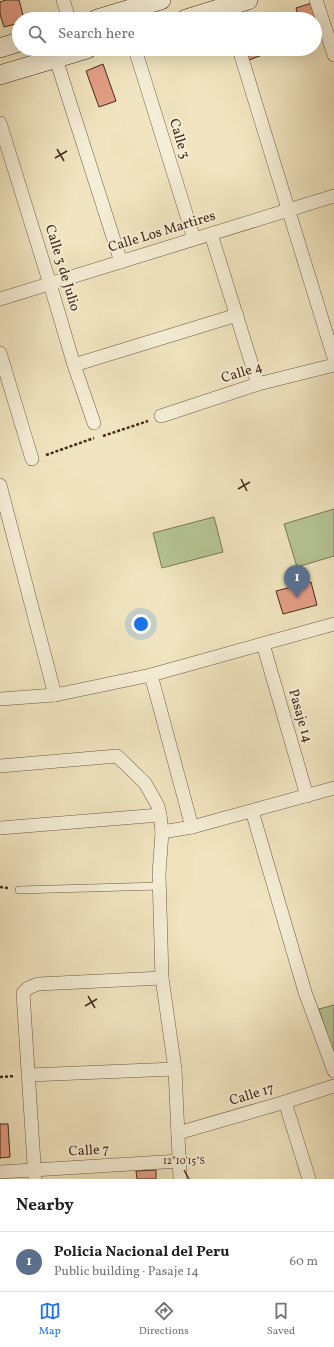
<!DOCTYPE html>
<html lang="en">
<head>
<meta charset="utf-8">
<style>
  body { margin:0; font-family:Vollkorn,serif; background:#f2f2f2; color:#202124 }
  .you { position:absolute; left:141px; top:624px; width:14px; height:14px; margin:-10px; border:3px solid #fff; border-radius:50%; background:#1a73e8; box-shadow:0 0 0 6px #1a73e833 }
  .badge { display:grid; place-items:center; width:26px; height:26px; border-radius:50%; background:#1a73e8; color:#fff; font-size:13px; font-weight:700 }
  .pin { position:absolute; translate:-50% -33px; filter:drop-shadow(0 1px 2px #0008) }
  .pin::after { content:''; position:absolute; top:21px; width:14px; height:12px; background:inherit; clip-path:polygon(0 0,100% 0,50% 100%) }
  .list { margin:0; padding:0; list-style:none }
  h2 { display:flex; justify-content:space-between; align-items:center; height:52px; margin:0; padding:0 16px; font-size:17px }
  h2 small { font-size:13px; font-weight:400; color:#757577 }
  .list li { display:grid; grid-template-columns:26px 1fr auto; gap:12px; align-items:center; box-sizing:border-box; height:60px; padding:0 16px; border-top:1px solid #e0e0e0 }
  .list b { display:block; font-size:15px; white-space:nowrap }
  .list p { margin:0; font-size:13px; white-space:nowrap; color:#757577 }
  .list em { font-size:13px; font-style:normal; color:#757577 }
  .icon { flex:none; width:22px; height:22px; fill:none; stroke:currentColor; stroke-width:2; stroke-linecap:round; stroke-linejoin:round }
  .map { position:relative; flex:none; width:334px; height:1179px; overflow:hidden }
  .search { position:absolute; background:#fff; box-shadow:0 4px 16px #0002; left:12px; right:12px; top:12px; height:44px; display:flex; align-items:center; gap:10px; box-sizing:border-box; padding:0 14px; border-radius:22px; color:#757577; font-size:15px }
  .sheet { height:112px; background:#fff }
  nav { display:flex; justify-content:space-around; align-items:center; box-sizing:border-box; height:56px; border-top:1px solid #e0e0e0; background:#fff; font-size:11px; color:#757577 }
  nav a { display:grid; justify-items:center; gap:2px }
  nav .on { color:#1a73e8 }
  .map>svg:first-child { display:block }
</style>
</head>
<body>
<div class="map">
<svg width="334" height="1179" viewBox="0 0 334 1179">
  <rect width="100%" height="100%" fill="#f0e5c0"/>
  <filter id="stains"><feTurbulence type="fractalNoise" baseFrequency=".005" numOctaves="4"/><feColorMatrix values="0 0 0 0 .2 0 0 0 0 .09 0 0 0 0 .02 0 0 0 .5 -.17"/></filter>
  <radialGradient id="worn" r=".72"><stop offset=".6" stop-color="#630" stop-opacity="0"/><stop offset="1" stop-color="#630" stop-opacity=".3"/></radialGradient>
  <g fill="#b6c595" stroke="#7e7758">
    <path d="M334 509V556L297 567 284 524Z"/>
    <path d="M214 517 223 552 162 568 153 533Z"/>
    <path d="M334 1005V1057L319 1009Z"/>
  </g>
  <g fill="#e39f84" stroke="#47291a">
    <path d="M6 0H19L24 19H19V23L4 27 0 14V2Z"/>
    <path d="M312 3 322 35 315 37V19H299L296 8Z"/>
    <path d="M245 49H264L265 54 249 60Z"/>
    <path d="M264 49H282L265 54Z"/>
    <path d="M103 64 116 101 99 107 86 71Z"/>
    <path d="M311 582 317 605 283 614 276 591Z"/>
    <path d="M0 1124H8L10 1157 0 1158Z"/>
    <path d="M156 1170V1179H137L136 1171Z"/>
  </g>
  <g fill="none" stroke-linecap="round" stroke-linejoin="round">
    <g stroke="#715844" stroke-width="8">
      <path id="service" d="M19 890 160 886"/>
    </g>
    <g stroke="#715844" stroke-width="14">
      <g id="minor">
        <path d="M63 0 69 19"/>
        <path d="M316 0 334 55"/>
        <path d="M135 49 194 239"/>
        <path d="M239 49 334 358"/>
        <path d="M56 59 121 262"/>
        <path d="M0 123 50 284 74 365 94 423"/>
        <path d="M211 234 258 384"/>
        <path d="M0 299 334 196"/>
        <path d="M0 353 32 459"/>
        <path d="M74 365 237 315"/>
        <path d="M161 416 258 384 334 365"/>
        <path d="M0 485 55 695"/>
        <path d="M263 644 307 796"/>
        <path d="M151 675 192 827"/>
        <path d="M0 699 55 695 151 675 334 624"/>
        <path d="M0 766 117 756 145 783 158 806 160 815 162 832 159 874 162 978 175 1069 180 1179"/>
        <path d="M252 811 305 992 334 1071"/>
        <path d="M0 828 160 815"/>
        <path d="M162 832 192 827 334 788"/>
        <path d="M29 1075 175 1069"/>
        <path d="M285 1102 309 1179"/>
        <path d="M178 1133 285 1102 334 1086"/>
        <path d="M0 1172 180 1161"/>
        <path d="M35 1179 23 993 28 988 38 984 162 978"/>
      </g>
    </g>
    <g stroke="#47291a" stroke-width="20">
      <g id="secondary">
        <path d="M97 19 161 0"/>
        <path d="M186 19 248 0"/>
        <path d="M0 48 19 42"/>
        <path d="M0 75 87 49"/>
      </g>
    </g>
    <g stroke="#47291a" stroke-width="2.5" stroke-dasharray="3 2" stroke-linecap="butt">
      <path d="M103 436 148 421"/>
      <path d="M46 455 94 438"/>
      <path d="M0 887 8 888"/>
      <path d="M0 1077 15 1076"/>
    </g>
    <use href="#service" stroke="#f5eed6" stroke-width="7"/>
    <use href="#minor" stroke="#f5eed6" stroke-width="13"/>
    <use href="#secondary" stroke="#f5eed6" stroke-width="19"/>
  </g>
  <path fill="none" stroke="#47291a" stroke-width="1.5" d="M57 149 64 161M55 158 67 151M241 479 247 491M238 489 250 482M88 996 95 1008M85 1006 97 999M184 1170 189 1179"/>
  <g text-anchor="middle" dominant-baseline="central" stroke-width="4" stroke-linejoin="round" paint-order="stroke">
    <g font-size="14" fill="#47291a" stroke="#f5eed6">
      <text transform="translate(179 139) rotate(73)">Calle 3</text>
      <text transform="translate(162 232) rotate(-17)">Calle Los Martires</text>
      <text transform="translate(62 268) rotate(73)">Calle 3 de Julio</text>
      <text transform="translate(242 373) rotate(-17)">Calle 4</text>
      <text transform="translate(300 716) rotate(74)">Pasaje 14</text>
      <text transform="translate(252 1095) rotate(-17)">Calle 17</text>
      <text transform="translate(89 1151) rotate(-3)">Calle 7</text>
    </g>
  </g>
  <g font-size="10" text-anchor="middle" fill="#47291a" stroke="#f5eed6" stroke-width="4" stroke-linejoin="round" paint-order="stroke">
    <text x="184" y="1164">12°10'15"S</text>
  </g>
  <rect width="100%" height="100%" filter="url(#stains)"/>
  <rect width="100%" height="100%" fill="url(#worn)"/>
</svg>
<div class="you"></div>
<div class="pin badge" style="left:297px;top:598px;background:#5c6f8a">1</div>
<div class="search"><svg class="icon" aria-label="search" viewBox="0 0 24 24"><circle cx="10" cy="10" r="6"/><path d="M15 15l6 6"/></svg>Search here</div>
</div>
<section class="sheet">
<h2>Nearby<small></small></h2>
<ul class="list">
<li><span class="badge" style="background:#5c6f8a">1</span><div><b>Policia Nacional del Peru</b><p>Public building · Pasaje 14</p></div><em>60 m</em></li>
</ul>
</section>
<nav>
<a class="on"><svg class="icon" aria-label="map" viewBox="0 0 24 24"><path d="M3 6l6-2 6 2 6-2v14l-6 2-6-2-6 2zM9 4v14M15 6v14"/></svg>Map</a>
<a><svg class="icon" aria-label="directions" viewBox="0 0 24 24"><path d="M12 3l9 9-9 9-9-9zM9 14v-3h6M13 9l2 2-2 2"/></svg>Directions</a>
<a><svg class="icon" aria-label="saved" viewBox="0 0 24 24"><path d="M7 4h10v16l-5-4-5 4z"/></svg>Saved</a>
</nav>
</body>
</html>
